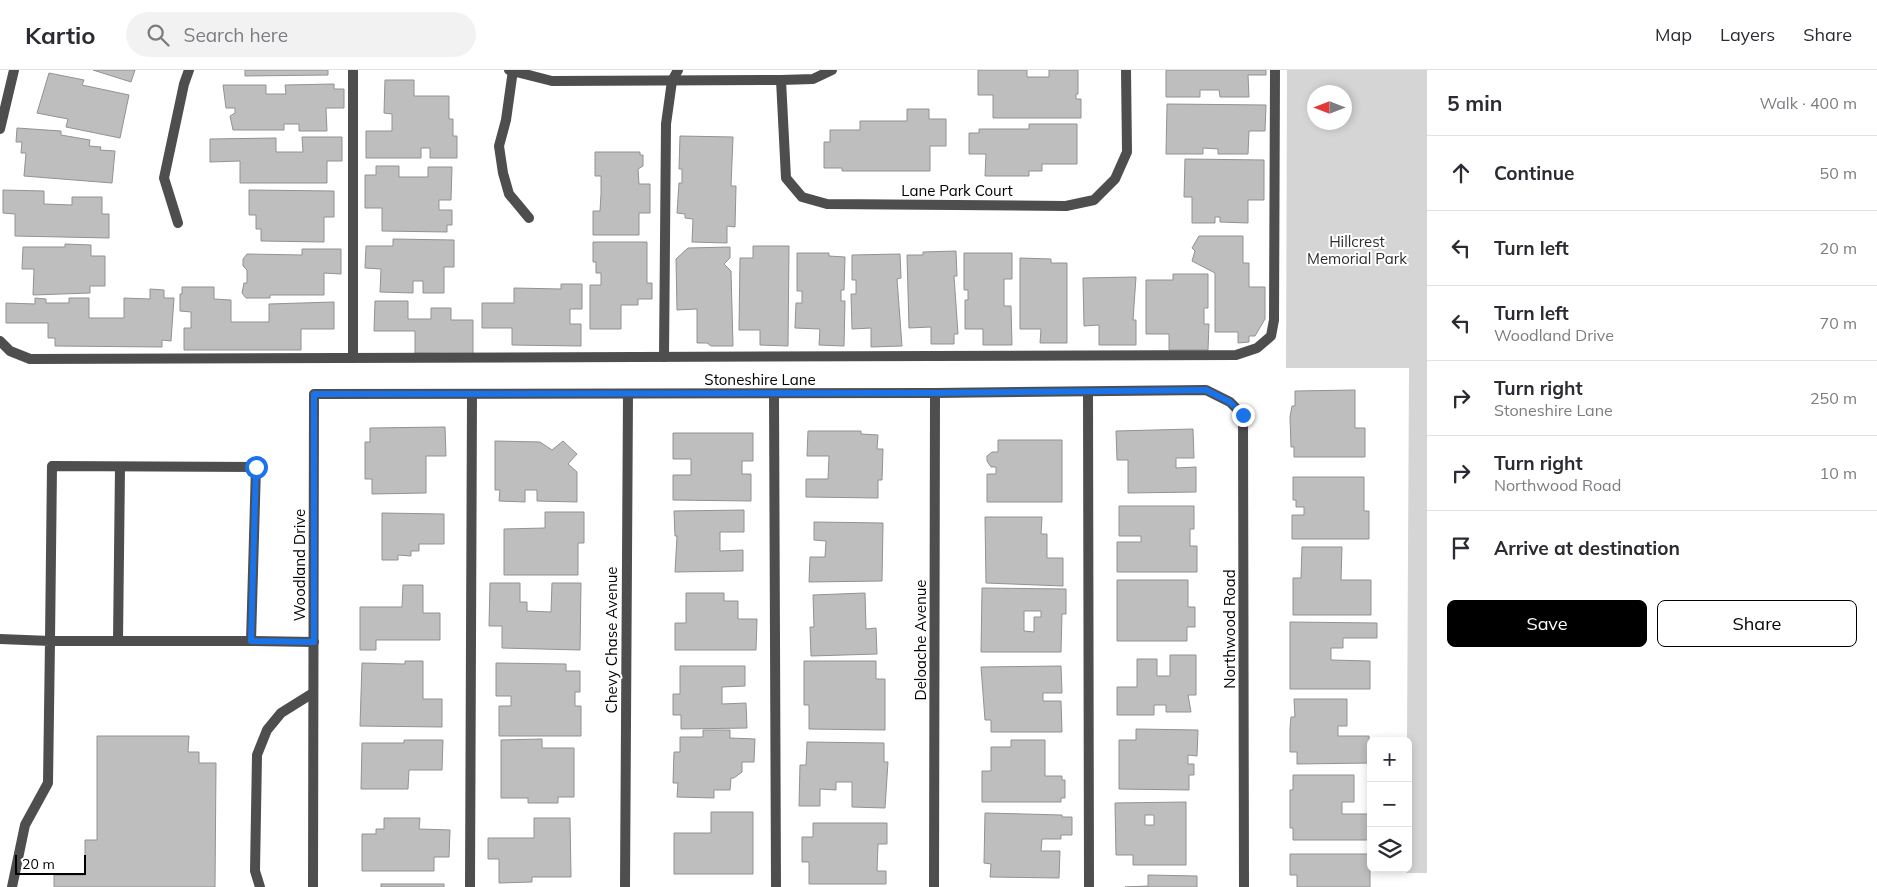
<!DOCTYPE html>
<html lang="en">
<head>
<meta charset="utf-8">
<style>
  body { margin:0; font-family:Mulish,sans-serif; background:#f2f2f3; color:#2b2b33 }
  .controls { position:absolute; right:15px; bottom:15px; display:grid; overflow:hidden; border-radius:8px; box-shadow:0 2px 8px #0003 }
  .controls button { width:45px; height:45px; display:grid; place-items:center; padding:0; border:0; border-bottom:1px solid #e1e1e2; background:#fff; color:#2b2b33; font:25px sans-serif }
  .compass { position:absolute; left:1307px; top:15px; width:45px; height:45px; border-radius:50%; background:#fff; box-shadow:0 2px 8px #0003; rotate:270deg }
  .scale { position:absolute; left:15px; bottom:12px; width:71px; box-sizing:border-box; padding-left:5px; border:2px solid #000; border-top:0; font-size:14px; line-height:18px; white-space:nowrap; color:#000; -webkit-text-stroke:4px #fff; paint-order:stroke }
  .stop { position:absolute; width:15px; height:15px; margin:-11px; border:4px solid #1a73e8; border-radius:50%; background:#fff }
  .stop.end { background:#1a73e8; border-color:#fff; box-shadow:0 1px 5px #0008 }
  .list { margin:0; padding:0; list-style:none }
  h2 { display:flex; justify-content:space-between; align-items:center; height:65px; margin:0; padding:0 20px; font-size:21px }
  h2 small { font-size:16px; font-weight:400; color:#7c7c81 }
  .list li { display:grid; grid-template-columns:32px 1fr auto; gap:15px; align-items:center; box-sizing:border-box; height:75px; padding:0 20px; border-top:1px solid #e1e1e2 }
  .list b { display:block; font-size:19px; white-space:nowrap }
  .list p { margin:0; font-size:16px; white-space:nowrap; color:#7c7c81 }
  .list em { font-size:16px; font-style:normal; color:#7c7c81 }
  .actions { display:flex; gap:10px; padding:15px 20px }
  .actions a { flex:1; padding:11px 0; border:1px solid #000; border-radius:8px; text-align:center; font-size:18px; color:#000 }
  .actions .main { background:#000; color:#fff }
  .icon { flex:none; width:28px; height:28px; fill:none; stroke:currentColor; stroke-width:2; stroke-linecap:round; stroke-linejoin:round }
  .map { position:relative; flex:none; width:1427px; height:817px; overflow:hidden }
  header { display:flex; align-items:center; gap:30px; box-sizing:border-box; height:70px; padding:0 25px; background:#fff; border-bottom:1px solid #e1e1e2 }
  header strong { font-size:24px }
  nav { display:flex; gap:28px; margin-inline-start:auto; font-size:18px }
  .search { width:350px; height:45px; background:#f2f2f3; display:flex; align-items:center; gap:12px; box-sizing:border-box; padding:0 18px; border-radius:28px; color:#7c7c81; font-size:19px }
  main { display:flex }
  aside { flex:1; background:#fff }
  .map>svg:first-child { display:block }
</style>
</head>
<body>
<header>
<strong>Kartio</strong>
<div class="search"><svg class="icon" aria-label="search" viewBox="0 0 24 24"><circle cx="10" cy="10" r="6"/><path d="M15 15l6 6"/></svg>Search here</div>
<nav><a>Map</a><a>Layers</a><a>Share</a></nav>
</header>
<main>
<div class="map">
<svg width="1427" height="817" viewBox="0 0 1427 817">
  <rect width="100%" height="100%" fill="#fff"/>
  <path fill="#d5d5d5" fill-rule="evenodd" d="M1287 0H1427V803H1406V798H1408L1407 671 1409 298H1286ZM1314 22H1344V52H1314Z"/>
  <g fill="#bebebe" stroke="#929292" fill-rule="evenodd">
    <path d="M93 0H135L131 12Z"/>
    <path d="M245 0H328V5L245 6Z"/>
    <path d="M978 0H1027V7H1049V0H1078V24H1076V29H1081V48H993V25H978Z"/>
    <path d="M1166 0H1266V5H1248L1249 27H1220L1219 20H1200V27H1166Z"/>
    <path d="M49 3 84 10 82 15 129 25 120 68 66 57 68 49 37 43Z"/>
    <path d="M385 10H414V26H449V49H453V66H457V88H430V78H421V88H366V61H392V44L384 43Z"/>
    <path d="M334 14V19H344V38H326L327 61H299V54H284V60H233L230 46 235 43V38H226L223 15H266V24H286L285 15Z"/>
    <path d="M1167 34 1266 35 1265 61H1249L1248 84H1218V79L1203 78V84H1166Z"/>
    <path d="M907 39H929V49H946V76H930V101H842V98H824V72H830V60H860V51H907Z"/>
    <path d="M1029 54H1077V94H1042V101H1029V106H985L986 84H969V63H979V59H1029Z"/>
    <path d="M17 58 61 61V65L90 70 89 76 101 77 100 80 115 81 112 113 24 106 26 83H21L22 72H16Z"/>
    <path d="M680 66 733 67 731 116H736L735 157 727 156V173L692 172 693 149 685 148V144L677 143 679 113H682V99H679Z"/>
    <path d="M302 67H342V91H327V113H240V91L210 92V69L276 68V82H303Z"/>
    <path d="M595 82H640V85H643V96L638 99 639 114H650V143H639V165H593V141H600L601 124V106H595Z"/>
    <path d="M1185 89 1264 90V130H1248V153L1220 152V147H1215V153H1192V127H1184Z"/>
    <path d="M376 96H399V107H428V97H452L451 130H439V140H452V155H447V162L382 161V138H365V105H376Z"/>
    <path d="M3 120 44 121V134L72 135V127H102V144H109V168L15 166V144L3 143Z"/>
    <path d="M249 120 334 121V147H324V172L261 171V159H256V145H249Z"/>
    <path d="M1199 166H1243V193H1249V217H1265V249L1255 266H1249V272L1238 273V262H1215V203L1192 191 1195 181 1192 178Z"/>
    <path d="M393 169 454 170V197H444V223H423V211H413V223L380 222 381 199 365 198 366 176H393Z"/>
    <path d="M593 172H647V213H652V229H638V235H621V259H590V215H601V203H596V192H593Z"/>
    <path d="M65 174 91 175V186H105V216H90V223L33 225 34 199H22L23 177H65Z"/>
    <path d="M753 176H789L788 276 760 275V260H739L740 188H753Z"/>
    <path d="M730 177V188L724 194 731 201 733 276H711L707 273H697V239L677 240 676 189 688 178Z"/>
    <path d="M302 179H341V204L324 203V225H270V228H246L242 223 244 213H247V200L243 196V189L247 184 302 185Z"/>
    <path d="M956 181 957 206H954L958 264H954V274H931V257L909 258 907 185H923V182Z"/>
    <path d="M797 183H829V186L845 187 844 220H841V231H845L844 276 819 275 820 259 795 258 796 233H802V221H797Z"/>
    <path d="M964 183H1012V209H1004V236H1011L1012 275H983V259H965V230H968V220H964Z"/>
    <path d="M900 184 901 208 897 209 902 276 871 277V258L852 259 851 224H856V210H852V185Z"/>
    <path d="M1020 188 1051 189V193H1067V273H1040L1041 259H1020Z"/>
    <path d="M1173 204H1208V238H1204V254H1209L1208 280H1169V264H1146V210H1173Z"/>
    <path d="M1136 207 1133 250H1136V275H1099V255L1084 256 1083 208Z"/>
    <path d="M561 214H582V239H570V254H581V276L512 275V258H482V233H514V218L561 219Z"/>
    <path d="M182 217H214V229L231 230V252H269V234L334 232V259H301V280H184V258H191V242L180 241V224H182Z"/>
    <path d="M150 219 164 220V228H174L171 271 162 270V277L55 276V268H48V253H6V233L35 234V228L46 229V233H69V228H89V248H124V228L150 229Z"/>
    <path d="M375 231H408V249H431V238H451V250H473V284L415 283V261H374Z"/>
    <path d="M1355 320V358H1365V387H1294V377H1291L1290 347 1292 336H1295V321Z"/>
    <path d="M445 357 446 386H426V423L372 424V409H365V372H370V358Z"/>
    <path d="M1193 359 1194 388H1176V398L1196 397V422L1128 423V390H1117L1116 361Z"/>
    <path d="M808 361H861V364L878 365 877 379H883L882 410H878V428L806 427V409H828L829 386H807Z"/>
    <path d="M673 363H753V391H742V404H751V431L673 430V405H691V389H673Z"/>
    <path d="M998 370H1062V432H987V404H996V397H991L987 391V386L992 382H998Z"/>
    <path d="M495 371 540 372 552 380 563 371 577 384 568 394 577 402V432L537 431V420H525V432L499 431 500 420H495Z"/>
    <path d="M1293 407H1364V441H1369V469H1292V445H1304V437H1296V430H1293Z"/>
    <path d="M1119 436H1194V459H1190V476H1197V502H1117V472H1141V466H1119Z"/>
    <path d="M744 440V462H720V481L743 480V501L675 502 677 466H675L674 441Z"/>
    <path d="M545 442H584V473H578V505H504V459L545 458Z"/>
    <path d="M382 443 444 444V474H419V481H411V486L398 485V490H382Z"/>
    <path d="M985 447H1042L1041 464H1047V488H1063V516L986 513Z"/>
    <path d="M814 452 883 453 882 511 809 512 810 487H825L826 471 814 470Z"/>
    <path d="M1302 477H1342L1341 510H1371V545H1293V508H1301Z"/>
    <path d="M1117 510H1188V537H1195V557H1187V571H1117Z"/>
    <path d="M490 513H520V532H527V541L551 542 552 513H581L580 580 502 578V556H489Z"/>
    <path d="M403 515H423V543H440V570H376V580H360V537H402Z"/>
    <path d="M982 518 1066 519V544H1062L1061 582H981ZM1024 541H1041V547H1034V562L1024 561Z"/>
    <path d="M686 523H724V531H738V549H757L756 580H675V553H686Z"/>
    <path d="M865 523 866 559 876 558 877 584 811 586 810 557H814L813 525Z"/>
    <path d="M1290 552 1377 553V568H1343V578H1331V590L1370 591V619H1290Z"/>
    <path d="M1170 585H1196V625H1188L1191 642H1166V635H1154V645H1117V617H1137V589H1157V606H1170Z"/>
    <path d="M405 591H423V629H442V657L360 656 362 593 405 594Z"/>
    <path d="M804 591H876V609H885V660L809 659V635H804Z"/>
    <path d="M496 593 566 594V601H580V622H575V636H581V666H499V636H511V626H496Z"/>
    <path d="M680 596H745V616L722 617V634L746 633 747 658 681 659V645H673V624H680Z"/>
    <path d="M1061 596 1062 623H1043V631H1061L1062 662H991V650H985L981 597Z"/>
    <path d="M1294 629H1347V656H1338V666H1369L1370 693 1297 694V682H1290V658L1291 647H1295Z"/>
    <path d="M1136 659 1198 660 1197 686 1188 685V694H1194V705H1189V720L1119 719V670H1136Z"/>
    <path d="M703 660H730V668L755 669 754 692H742V702L734 708H731L730 720H714V728L677 727 678 713H673L674 682H680V667H703Z"/>
    <path d="M97 666H189L188 682H199V693H216L215 817H54V805H85V770H97Z"/>
    <path d="M542 669V678H574V727H558V733H528V728H501V670Z"/>
    <path d="M404 670H443L442 700H409L408 719H361L362 673H404Z"/>
    <path d="M1011 670H1045V706H1062V710H1065V728H1061V732H982V701H991V677H1011Z"/>
    <path d="M807 672 884 673V692H888L885 738 852 737V712H836V720L820 719V736H799L800 695H806Z"/>
    <path d="M1293 705H1354V732H1342V744H1368V770H1293V758H1290V720H1293Z"/>
    <path d="M1186 732V795H1133V785H1116L1115 733ZM1145 745H1154V755H1145Z"/>
    <path d="M711 742H753V804H674V763H711Z"/>
    <path d="M985 743 1062 745V747H1072V765H1061V769H1042L1041 781H1060L1059 808 990 807 991 794 984 793Z"/>
    <path d="M384 748H420L419 759 450 760 449 787H434V801H362V764H376V759H384Z"/>
    <path d="M534 748H570L571 807H532V812L499 813V789H488V768H534Z"/>
    <path d="M813 753H887V774H878L877 801H886V814H809V792H802V767H813Z"/>
    <path d="M1290 784H1370V817H1297V805H1290Z"/>
    <path d="M1148 805 1197 806V817H1125L1148 816Z"/>
    <rect x="381" y="814" width="63" height="3"/>
  </g>
  <g fill="none" stroke-linecap="round" stroke-linejoin="round">
    <g stroke="#4e4e4e" stroke-width="10">
      <path d="M353 0V288"/>
      <path d="M0 59 14 0"/>
      <path d="M0 271 10 281 30 289 1236 285 1257 278 1271 266 1274 250 1275 0"/>
      <path d="M664 287 666 54 672 11 678 0"/>
      <path d="M1088 322 1089 817"/>
      <path d="M774 324 776 817"/>
      <path d="M52 396 256 397 251 571H50Z"/>
      <path d="M0 569 50 571 48 713 25 755 12 817"/>
      <path d="M118 571 120 397"/>
      <path d="M251 571 314 572"/>
      <path d="M260 817 255 801 257 685 267 660 281 643 313 623"/>
      <path d="M470 817 472 324"/>
    </g>
    <g stroke="#4e4e4e" stroke-width="10">
      <path d="M509 0 552 11 781 10 813 9 832 0"/>
      <path d="M513 0 506 50 499 76 503 103 509 124 529 148"/>
      <path d="M781 10 786 108 802 127 827 134 1066 136 1094 130 1115 109 1127 82 1126 0"/>
      <path d="M178 153 164 108 184 14 189 0"/>
      <path d="M313 817 314 324 935 323 1206 320 1230 332 1243 345 1244 817"/>
      <path d="M625 817 628 324"/>
      <path d="M934 817 935 323"/>
    </g>
  </g>
  <g fill="none" stroke-linecap="round" stroke-linejoin="round">
    <path stroke="#1a73e8" stroke-width="6" d="M256 397 251 571 314 572V324L935 323 1206 320 1230 332 1243 345"/>
  </g>
  <g text-anchor="middle" dominant-baseline="central" stroke-width="4" stroke-linejoin="round" paint-order="stroke">
    <g font-size="15" fill="#000" stroke="#fff">
      <text x="957" y="120">Lane Park Court</text>
      <text x="760" y="309">Stoneshire Lane</text>
      <text transform="translate(299 495) rotate(-90)">Woodland Drive</text>
      <text transform="translate(1229 559) rotate(-90)">Northwood Road</text>
      <text transform="translate(611 570) rotate(-90)">Chevy Chase Avenue</text>
      <text transform="translate(920 570) rotate(-90)">Deloache Avenue</text>
    </g>
    <g font-size="15" fill="#2c2c2c" stroke="#fff">
      <text x="1357" y="171">Hillcrest<tspan x="1357" dy="17">Memorial Park</tspan></text>
    </g>
  </g>
</svg>
<div class="controls">
<button>+</button>
<button>−</button>
<button><svg class="icon" aria-label="layers" viewBox="0 0 24 24"><path d="M12 4l9 5-9 5-9-5zM3 14l9 5 9-5"/></svg></button>
</div>
<svg class="compass" viewBox="-18 -18 36 36"><path d="M0-13l5 13h-10z" fill="#e53935"/><path d="M0 13l5-13h-10z" fill="#7c7c81"/></svg>
<div class="scale">20 m</div>
<div class="stop" style="left:256px;top:397px"></div>
<div class="stop end" style="left:1243px;top:345px"></div>
</div>
<aside>
<h2>5 min<small>Walk · 400 m</small></h2>
<ul class="list">
<li><svg class="icon" aria-label="ahead" viewBox="0 0 24 24"><path d="M12 20V5M6 11l6-6 6 6"/></svg><div><b>Continue</b></div><em>50 m</em></li>
<li><svg class="icon" aria-label="left" viewBox="0 0 24 24"><path d="M17 20v-9H6M10 6l-5 5 5 5"/></svg><div><b>Turn left</b></div><em>20 m</em></li>
<li><svg class="icon" aria-label="left" viewBox="0 0 24 24"><path d="M17 20v-9H6M10 6l-5 5 5 5"/></svg><div><b>Turn left</b><p>Woodland Drive</p></div><em>70 m</em></li>
<li><svg class="icon" aria-label="right" viewBox="0 0 24 24"><path d="M7 20v-9h11M14 6l5 5-5 5"/></svg><div><b>Turn right</b><p>Stoneshire Lane</p></div><em>250 m</em></li>
<li><svg class="icon" aria-label="right" viewBox="0 0 24 24"><path d="M7 20v-9h11M14 6l5 5-5 5"/></svg><div><b>Turn right</b><p>Northwood Road</p></div><em>10 m</em></li>
<li><svg class="icon" aria-label="arrive" viewBox="0 0 24 24"><path d="M6 21V4h12l-3 4 3 4H6"/></svg><div><b>Arrive at destination</b></div></li>
</ul>
<div class="actions"><a class="main">Save</a><a>Share</a></div>
</aside>
</main>
</body>
</html>
